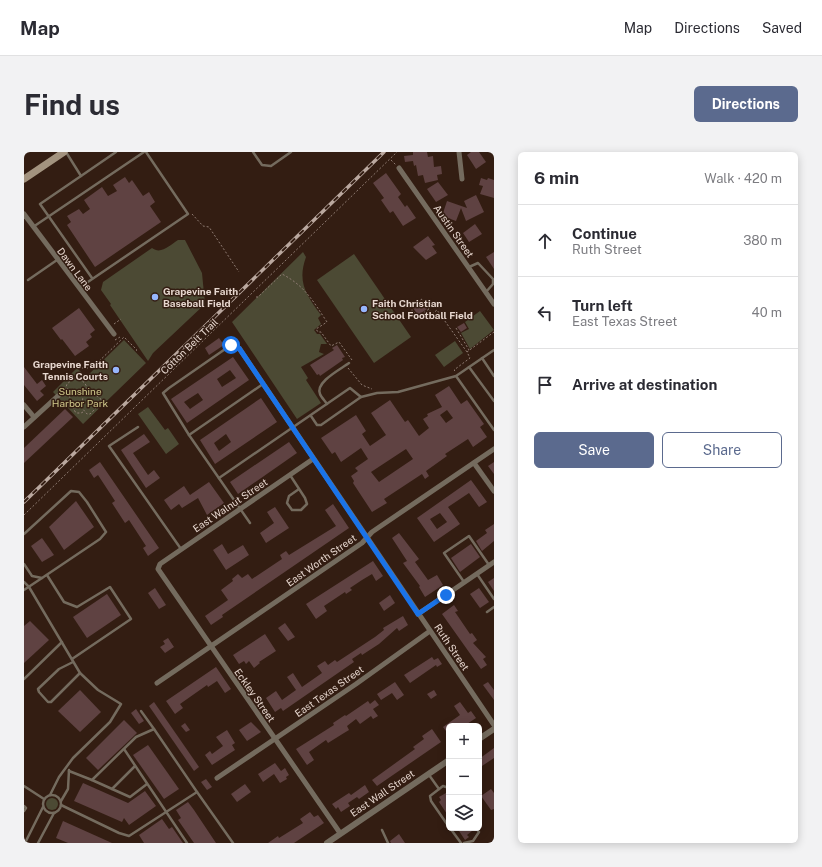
<!DOCTYPE html>
<html lang="en">
<head>
<meta charset="utf-8">
<style>
  body { margin:0; font-family:"Public Sans",sans-serif; background:#f2f2f3; color:#2b2b33 }
  .controls { position:absolute; right:12px; bottom:12px; display:grid; overflow:hidden; border-radius:6px; box-shadow:0 2px 10px #0003 }
  .controls button { width:36px; height:36px; display:grid; place-items:center; padding:0; border:0; border-bottom:1px solid #e1e1e2; background:#fff; color:#2b2b33; font:20px sans-serif }
  .stop { position:absolute; width:12px; height:12px; margin:-9px; border:3px solid #1a73e8; border-radius:50%; background:#fff }
  .stop.end { background:#1a73e8; border-color:#fff; box-shadow:0 1px 4px #0008 }
  .list { margin:0; padding:0; list-style:none }
  h2 { display:flex; justify-content:space-between; align-items:center; height:52px; margin:0; padding:0 16px; font-size:17px }
  h2 small { font-size:13px; font-weight:400; color:#7c7c81 }
  .list li { display:grid; grid-template-columns:26px 1fr auto; gap:12px; align-items:center; box-sizing:border-box; height:72px; padding:0 16px; border-top:1px solid #e1e1e2 }
  .list b { display:block; font-size:15px; white-space:nowrap }
  .list p { margin:0; font-size:13px; white-space:nowrap; color:#7c7c81 }
  .list em { font-size:13px; font-style:normal; color:#7c7c81 }
  .actions { display:flex; gap:8px; padding:12px 16px }
  .actions a { flex:1; padding:9px 0; border:1px solid #5b6a8e; border-radius:6px; text-align:center; font-size:14px; color:#5b6a8e }
  .actions .main { background:#5b6a8e; color:#fff }
  .icon { flex:none; width:22px; height:22px; fill:none; stroke:currentColor; stroke-width:2; stroke-linecap:round; stroke-linejoin:round }
  .map { position:relative; flex:none; width:470px; height:691px; overflow:hidden; border-radius:6px }
  header { display:flex; align-items:center; gap:24px; box-sizing:border-box; height:56px; padding:0 20px; background:#fff; border-bottom:1px solid #e1e1e2 }
  header strong { font-size:19px }
  nav { display:flex; gap:22px; margin-inline-start:auto; font-size:14px }
  .intro { display:flex; align-items:center; justify-content:space-between; box-sizing:border-box; height:96px; padding:0 24px }
  h1 { margin:0; font-size:28px }
  .button { padding:10px 18px; border-radius:6px; background:#5b6a8e; color:#fff; font-size:14px; font-weight:700 }
  main { display:flex; gap:24px; padding:0 24px }
  aside { flex:1; background:#fff; border-radius:6px; box-shadow:0 2px 10px #0003 }
  .map>svg:first-child { display:block }
</style>
</head>
<body>
<header>
<strong>Map</strong>
<nav><a>Map</a><a>Directions</a><a>Saved</a></nav>
</header>
<div class="intro"><h1>Find us</h1><a class="button">Directions</a></div>
<main>
<div class="map">
<svg width="470" height="691" viewBox="0 0 470 691">
  <rect width="100%" height="100%" fill="#331d12"/>
  <g fill="#4c4a34">
    <path d="M154 88H161L178 121 181 152 129 201 124 209 86 153 87 152 77 138 79 130 128 96C137 103 146 93 154 88Z"/>
    <path d="M279 100 282 105C273 130 282 143 297 163L294 166 297 172 290 178 293 182H296L303 192H297L295 200 300 202 277 215 284 226 282 228 297 251 273 267 208 170Z"/>
    <path d="M330 102 387 185 350 211 293 128Z"/>
    <path d="M456 159 470 178 446 197 437 181 445 177 441 170Z"/>
    <path d="M100 188 122 211 59 272 29 240 53 216 62 225Z"/>
    <path d="M431 189 439 201 420 215 411 203Z"/>
    <path d="M124 255 141 278 144 276 155 292 142 302 114 262Z"/>
    <circle cx="28" cy="652" r="6"/>
  </g>
  <g fill="#5f4242" fill-rule="evenodd">
    <path d="M389 0H403L404 5 409 4 410 15 417 14 418 22 413 23 414 28 401 31 399 23 394 24 392 13 390 14 389 9 381 10 380 4 389 3Z"/>
    <path d="M447 0H455L462 10 452 17 443 3Z"/>
    <path d="M362 21 377 42 374 45 381 55 383 53 392 66 379 74 369 59 366 61 357 48 360 46 349 31Z"/>
    <path d="M101 25 105 31 108 28 119 44 125 40 131 50 126 54 137 70 71 115 43 73 47 70 43 64 55 57 59 62 66 57 60 48 78 35 84 44 93 39 89 33Z"/>
    <path d="M457 26 463 28 464 26 470 28V46L456 42 459 34 455 33Z"/>
    <path d="M414 30 424 43 412 50 403 37Z"/>
    <path d="M452 43 460 60 442 69 437 56 432 69 418 64 423 49 443 56 440 49Z"/>
    <path d="M451 72 458 82 445 90 439 81Z"/>
    <path d="M404 84 411 93 408 94 413 101 402 108 389 95Z"/>
    <path d="M470 100V117L462 105Z"/>
    <path d="M398 149 403 157 394 163 389 156Z"/>
    <path d="M55 156 71 178 66 182 68 185 62 190 65 194 51 204 38 187 37 188 28 176Z"/>
    <path d="M440 171 443 176 437 180 433 175Z"/>
    <path d="M195 186 200 193 185 203 181 196Z"/>
    <path d="M313 193 321 205 318 206 319 208 296 224 295 222 293 223 286 213 310 198 308 196Z"/>
    <path d="M209 205 225 228 163 271 147 247ZM206 218 212 226 198 235 193 227ZM174 241 179 248 166 257 160 250Z"/>
    <path d="M0 215 13 232 18 228 22 234 16 239 20 243 13 249 0 233Z"/>
    <path d="M425 234 437 252 443 248 460 272 456 275 463 285 449 295 444 287 421 302 423 304 402 319 405 324 401 327 398 322 360 347 363 351 348 360 329 331 330 329 327 324 334 319 331 316 344 307 337 296 317 310 311 300 308 302 297 286 332 263 342 279 338 282 346 294 362 283 347 261 366 248 381 270 384 268 395 284 405 276 399 267 404 264 403 262 418 255 411 243ZM423 258 429 266 422 271 416 263ZM382 297 389 307 355 330 347 320Z"/>
    <path d="M237 246 253 270 191 312 176 288ZM202 282 207 290 195 299 190 291Z"/>
    <path d="M41 257 49 265 0 311V296Z"/>
    <path d="M120 282 126 290 109 301 124 323 130 318 136 326 122 336 97 298Z"/>
    <path d="M265 290 273 301 214 342 206 330Z"/>
    <path d="M76 310 135 396 124 404 119 396 122 394 105 368 101 371 88 351 91 349 74 323 70 326 65 318Z"/>
    <path d="M470 310V322L464 314Z"/>
    <path d="M447 328 463 350 455 355 445 341 424 355 436 372 410 390 393 366ZM416 361 423 370 413 377 406 367Z"/>
    <path d="M185 330 200 351 183 363 174 346 158 356 155 352 147 358 140 348 160 334 166 343Z"/>
    <path d="M52 349 70 375 40 398 25 375Z"/>
    <path d="M309 352 325 376 198 463 199 465 187 473 181 464 204 448 197 438 209 429 208 427 214 422 218 426 224 422 228 427 258 407 256 403 262 399 265 403 312 374 301 358Z"/>
    <path d="M251 355 265 376 242 391 236 381 250 371 243 360Z"/>
    <path d="M470 372V389L458 399 452 389 463 381 461 378Z"/>
    <path d="M375 381 395 407 391 410 404 428 413 423 419 433 401 445 395 435 396 434 379 411 383 409 368 386Z"/>
    <path d="M18 386 30 403 18 410 7 394Z"/>
    <path d="M198 392 204 402 219 393 225 403 202 418 189 398Z"/>
    <path d="M447 392 456 405 436 420 427 406Z"/>
    <path d="M349 409 359 424 352 429 348 422 338 428 326 436 328 438 322 442 321 440 300 454 303 459 292 467 282 452Z"/>
    <path d="M470 426V439L464 430Z"/>
    <path d="M131 436 142 453 135 457 124 441Z"/>
    <path d="M455 436 465 450 456 456 446 442Z"/>
    <path d="M83 442 97 463 63 486 49 465Z"/>
    <path d="M366 443 371 451 360 459 355 451Z"/>
    <path d="M430 453 434 459 431 460 446 482 448 481 453 488 449 491 462 505 459 507 463 513 457 517 418 462Z"/>
    <path d="M379 464 384 473 375 479 373 476 355 492 338 503 337 501 328 507 330 510 259 559 257 556 251 560 242 546 252 539 258 548 272 538 263 525 269 521 278 535 298 521 293 514 301 509 304 513 311 508 313 510 351 485 360 478 359 476Z"/>
    <path d="M6 469 25 488 0 511V474Z"/>
    <path d="M261 471 271 485 264 489 254 476Z"/>
    <path d="M241 482 252 499 235 510 236 511 230 516 225 509 222 512 220 509 215 512 209 503Z"/>
    <path d="M144 486 150 495 141 501 136 495 141 492 139 489Z"/>
    <path d="M408 505 410 508 414 506 418 512 413 515 412 513 386 531 380 523Z"/>
    <path d="M192 515 207 537 201 541 193 529 184 535 183 533 156 552 159 556 151 562 142 549Z"/>
    <path d="M371 530 380 543 373 548 368 541 357 548 353 542Z"/>
    <path d="M464 530 470 538V548L459 533Z"/>
    <path d="M56 538 77 560 56 580 34 559Z"/>
    <path d="M410 538 413 543 407 547 403 542Z"/>
    <path d="M351 548 355 553 349 557 354 564 349 567 347 564 336 572 332 567 323 574 325 578 320 581 304 591 302 588 292 595 285 600 290 608 283 613 272 597 310 573 309 571 321 563 322 564 344 549 346 552Z"/>
    <path d="M130 550 175 615 170 619 125 554Z"/>
    <path d="M436 550 444 561 447 559 452 566 440 574H425V583L419 575 436 563 430 554Z"/>
    <path d="M112 557 120 569 115 572 107 561Z"/>
    <path d="M100 568 113 581 74 618 62 606Z"/>
    <path d="M227 570 237 580 223 589 215 578Z"/>
    <path d="M161 571 166 578 162 580 157 574Z"/>
    <path d="M408 577 417 590 353 634 348 628 391 597 389 595 400 587 398 584Z"/>
    <path d="M203 578 211 591 208 593 211 598 188 613 181 603 186 599 188 602 199 594 192 585Z"/>
    <path d="M124 593 155 637 140 647 109 603Z"/>
    <path d="M470 596V606L455 616V607Z"/>
    <path d="M251 611 257 619 261 616 265 623 262 625 263 627 256 631 250 622 239 630 234 622Z"/>
    <path d="M182 627 188 635 183 638 177 630Z"/>
    <path d="M59 631 104 651 121 639 132 654 105 673 100 666 98 670 50 649Z"/>
    <path d="M221 632 227 640 213 650 207 642Z"/>
    <path d="M341 633 345 640 335 647 333 645 324 651 326 654 317 660 314 655 312 657 308 652 325 641 327 643Z"/>
    <path d="M467 637 470 641V657L467 658 457 644Z"/>
    <path d="M422 641 425 646V665L415 650 417 648 415 645Z"/>
    <path d="M164 650 170 658 192 691H170L154 668 157 666 152 658Z"/>
    <path d="M286 660 290 665 294 663 300 671 270 691H244L254 684 255 686 279 671 276 667Z"/>
    <path d="M138 667 145 677 148 675 159 691H120L115 683Z"/>
    <path d="M39 669 88 691H44L32 686Z"/>
    <path d="M433 676H446L448 679 443 683 445 685 441 688Z"/>
    <path d="M375 682 381 691H367L366 689Z"/>
  </g>
  <g fill="none" stroke-linecap="round" stroke-linejoin="round">
    <g stroke="#8e7b72" stroke-width="1" stroke-dasharray="2 2" stroke-linecap="butt">
      <path d="M367 8 372 13"/>
      <path d="M168 62 179 74 185 75 215 120"/>
      <path d="M232 145H234L258 122C281 134 289 149 303 170L292 177 294 180H297L307 194 315 190 328 208"/>
      <path d="M405 157 398 147 388 154V159L395 164 405 157 408 162 413 158 443 200"/>
      <path d="M90 172 97 167"/>
      <path d="M432 176 445 198"/>
      <path d="M91 188 96 185"/>
      <path d="M58 216H68L100 185 113 198 111 200"/>
      <path d="M324 216 338 233 348 237"/>
      <path d="M431 219 430 218 446 206 443 200 470 180"/>
      <path d="M43 236C47 246 45 250 52 261H57L59 260"/>
      <path d="M41 238 43 232 49 227C57 226 63 231 63 238L59 243 58 256 63 262H66L78 250 76 246 63 238"/>
      <path d="M48 253 58 250"/>
      <path d="M0 363 373 0"/>
    </g>
    <g stroke="#746b5e" stroke-width="2.5">
      <path d="M42 0 57 24 92 0"/>
      <path d="M229 0 238 13 247 14 267 0"/>
      <path d="M57 24 16 52 68 126"/>
      <path d="M9 75 120 0"/>
      <path d="M445 115 454 111 469 127V132L462 140"/>
      <path d="M4 128 33 108"/>
      <path d="M55 136 164 62 122 0"/>
      <path d="M207 193 145 236 139 241 165 283 226 371"/>
      <path d="M458 206 470 224"/>
      <path d="M445 215 470 249"/>
      <path d="M432 224 470 278"/>
      <path d="M303 252C301 249 297 245 296 242 291 230 317 217 325 211"/>
      <path d="M287 264 293 273H297L337 245"/>
      <path d="M114 275 85 294 157 397"/>
      <path d="M165 283 239 232"/>
      <path d="M266 323 281 346 283 352 277 358H268L263 351 265 344 275 337"/>
      <path d="M195 326 326 236 337 245 353 241 374 240 432 224 470 198"/>
      <path d="M0 382 47 339 55 340 63 350 82 380 76 387 18 426 8 424 0 412"/>
      <path d="M453 422 470 447"/>
      <path d="M23 423 40 450 53 455 86 435 107 467 48 507"/>
      <path d="M0 430 5 435 56 521 74 538 97 552 86 570 49 606 35 625 26 643"/>
      <path d="M440 430 420 401 445 384 465 413"/>
      <path d="M0 438 18 426"/>
      <path d="M463 460 470 455"/>
      <path d="M49 510 35 517 14 537 15 540 24 550H27L56 521"/>
      <path d="M0 527 38 490"/>
      <path d="M117 559 130 577"/>
      <path d="M100 597 163 691"/>
      <path d="M405 623 415 637"/>
      <path d="M68 628 106 645 123 632"/>
      <path d="M0 634 20 647"/>
      <path d="M425 636 419 634 406 644 407 649 425 675"/>
      <path d="M88 637 111 614"/>
      <path d="M173 640 209 691"/>
      <circle cx="28" cy="652" r="9"/>
      <path d="M37 649 44 637 45 618"/>
      <path d="M37 653 95 681 105 684 173 640 130 577 112 585 68 628 45 619"/>
      <path d="M0 654 2 656 0 659"/>
      <path d="M426 676 437 691"/>
      <path d="M358 678 364 691"/>
      <path d="M1 691 19 655"/>
      <path d="M14 691 30 661"/>
      <path d="M440 691 449 689 455 680 452 676"/>
    </g>
    <g stroke="#746b5e" stroke-width="5">
      <path d="M435 0 438 27"/>
      <path d="M375 16 470 152"/>
      <path d="M0 62 90 182"/>
      <path d="M207 193 215 196 470 573"/>
      <path d="M0 253 10 265"/>
      <path d="M0 275 36 242"/>
      <path d="M289 307 136 412 134 417 316 681"/>
      <path d="M450 311 470 339"/>
      <path d="M394 462 470 410"/>
      <path d="M133 531 338 391 348 380 470 297"/>
      <path d="M193 626 332 532 406 479"/>
    </g>
    <g stroke="#746b5e" stroke-width="6">
      <path d="M455 587 470 577"/>
      <path d="M303 691 425 608"/>
    </g>
    <path stroke="#a3937f" stroke-width="7" d="M0 27 40 0"/>
    <g stroke="#baa89f" stroke-width="3.5">
      <path id="rail" d="M0 350 360 0"/>
    </g>
    <use href="#rail" stroke="#331d12" stroke-width="2" stroke-dasharray="6" stroke-linecap="butt"/>
  </g>
  <g fill="none" stroke-linecap="round" stroke-linejoin="round">
    <path stroke="#1a73e8" stroke-width="5" d="M207 193 215 196 394 462 422 443"/>
  </g>
  <g fill="#96b6fd" stroke="#331d12" stroke-width="1.5">
    <circle cx="131" cy="145" r="4"/>
    <circle cx="340" cy="157" r="4"/>
    <circle cx="92" cy="218" r="4"/>
  </g>
  <g text-anchor="middle" dominant-baseline="central" stroke-width="3" stroke-linejoin="round" paint-order="stroke">
    <g font-size="10" fill="#e7d7cf" stroke="#331d12">
      <text transform="translate(430 79) rotate(55)">Austin Street</text>
      <text transform="translate(51 117) rotate(53)">Dawn Lane</text>
      <text transform="translate(165 194) rotate(-44)">Cotton Belt Trail</text>
      <text transform="translate(206 353) rotate(-34)">East Walnut Street</text>
      <text transform="translate(297 408) rotate(-35)">East Worth Street</text>
      <text transform="translate(428 495) rotate(56)">Ruth Street</text>
      <text transform="translate(305 539) rotate(-35)">East Texas Street</text>
      <text transform="translate(231 543) rotate(55)">Eckley Street</text>
      <text transform="translate(358 641) rotate(-34)">East Wall Street</text>
    </g>
    <g font-size="10" font-weight="bold" fill="#e7d7cf" stroke="#331d12" text-anchor="start">
      <text x="139" y="139">Grapevine Faith<tspan x="139" dy="12">Baseball Field</tspan></text>
      <text x="348" y="151">Faith Christian<tspan x="348" dy="12">School Football Field</tspan></text>
      <text x="84" y="212" text-anchor="end">Grapevine Faith<tspan x="84" dy="12">Tennis Courts</tspan></text>
    </g>
    <g font-size="10" fill="#d1ca8c" stroke="#331d12">
      <text x="56" y="239">Sunshine<tspan x="56" dy="12">Harbor Park</tspan></text>
    </g>
  </g>
</svg>
<div class="controls">
<button>+</button>
<button>−</button>
<button><svg class="icon" aria-label="layers" viewBox="0 0 24 24"><path d="M12 4l9 5-9 5-9-5zM3 14l9 5 9-5"/></svg></button>
</div>
<div class="stop" style="left:207px;top:193px"></div>
<div class="stop end" style="left:422px;top:443px"></div>
</div>
<aside>
<h2>6 min<small>Walk · 420 m</small></h2>
<ul class="list">
<li><svg class="icon" aria-label="ahead" viewBox="0 0 24 24"><path d="M12 20V5M6 11l6-6 6 6"/></svg><div><b>Continue</b><p>Ruth Street</p></div><em>380 m</em></li>
<li><svg class="icon" aria-label="left" viewBox="0 0 24 24"><path d="M17 20v-9H6M10 6l-5 5 5 5"/></svg><div><b>Turn left</b><p>East Texas Street</p></div><em>40 m</em></li>
<li><svg class="icon" aria-label="arrive" viewBox="0 0 24 24"><path d="M6 21V4h12l-3 4 3 4H6"/></svg><div><b>Arrive at destination</b></div></li>
</ul>
<div class="actions"><a class="main">Save</a><a>Share</a></div>
</aside>
</main>
</body>
</html>
